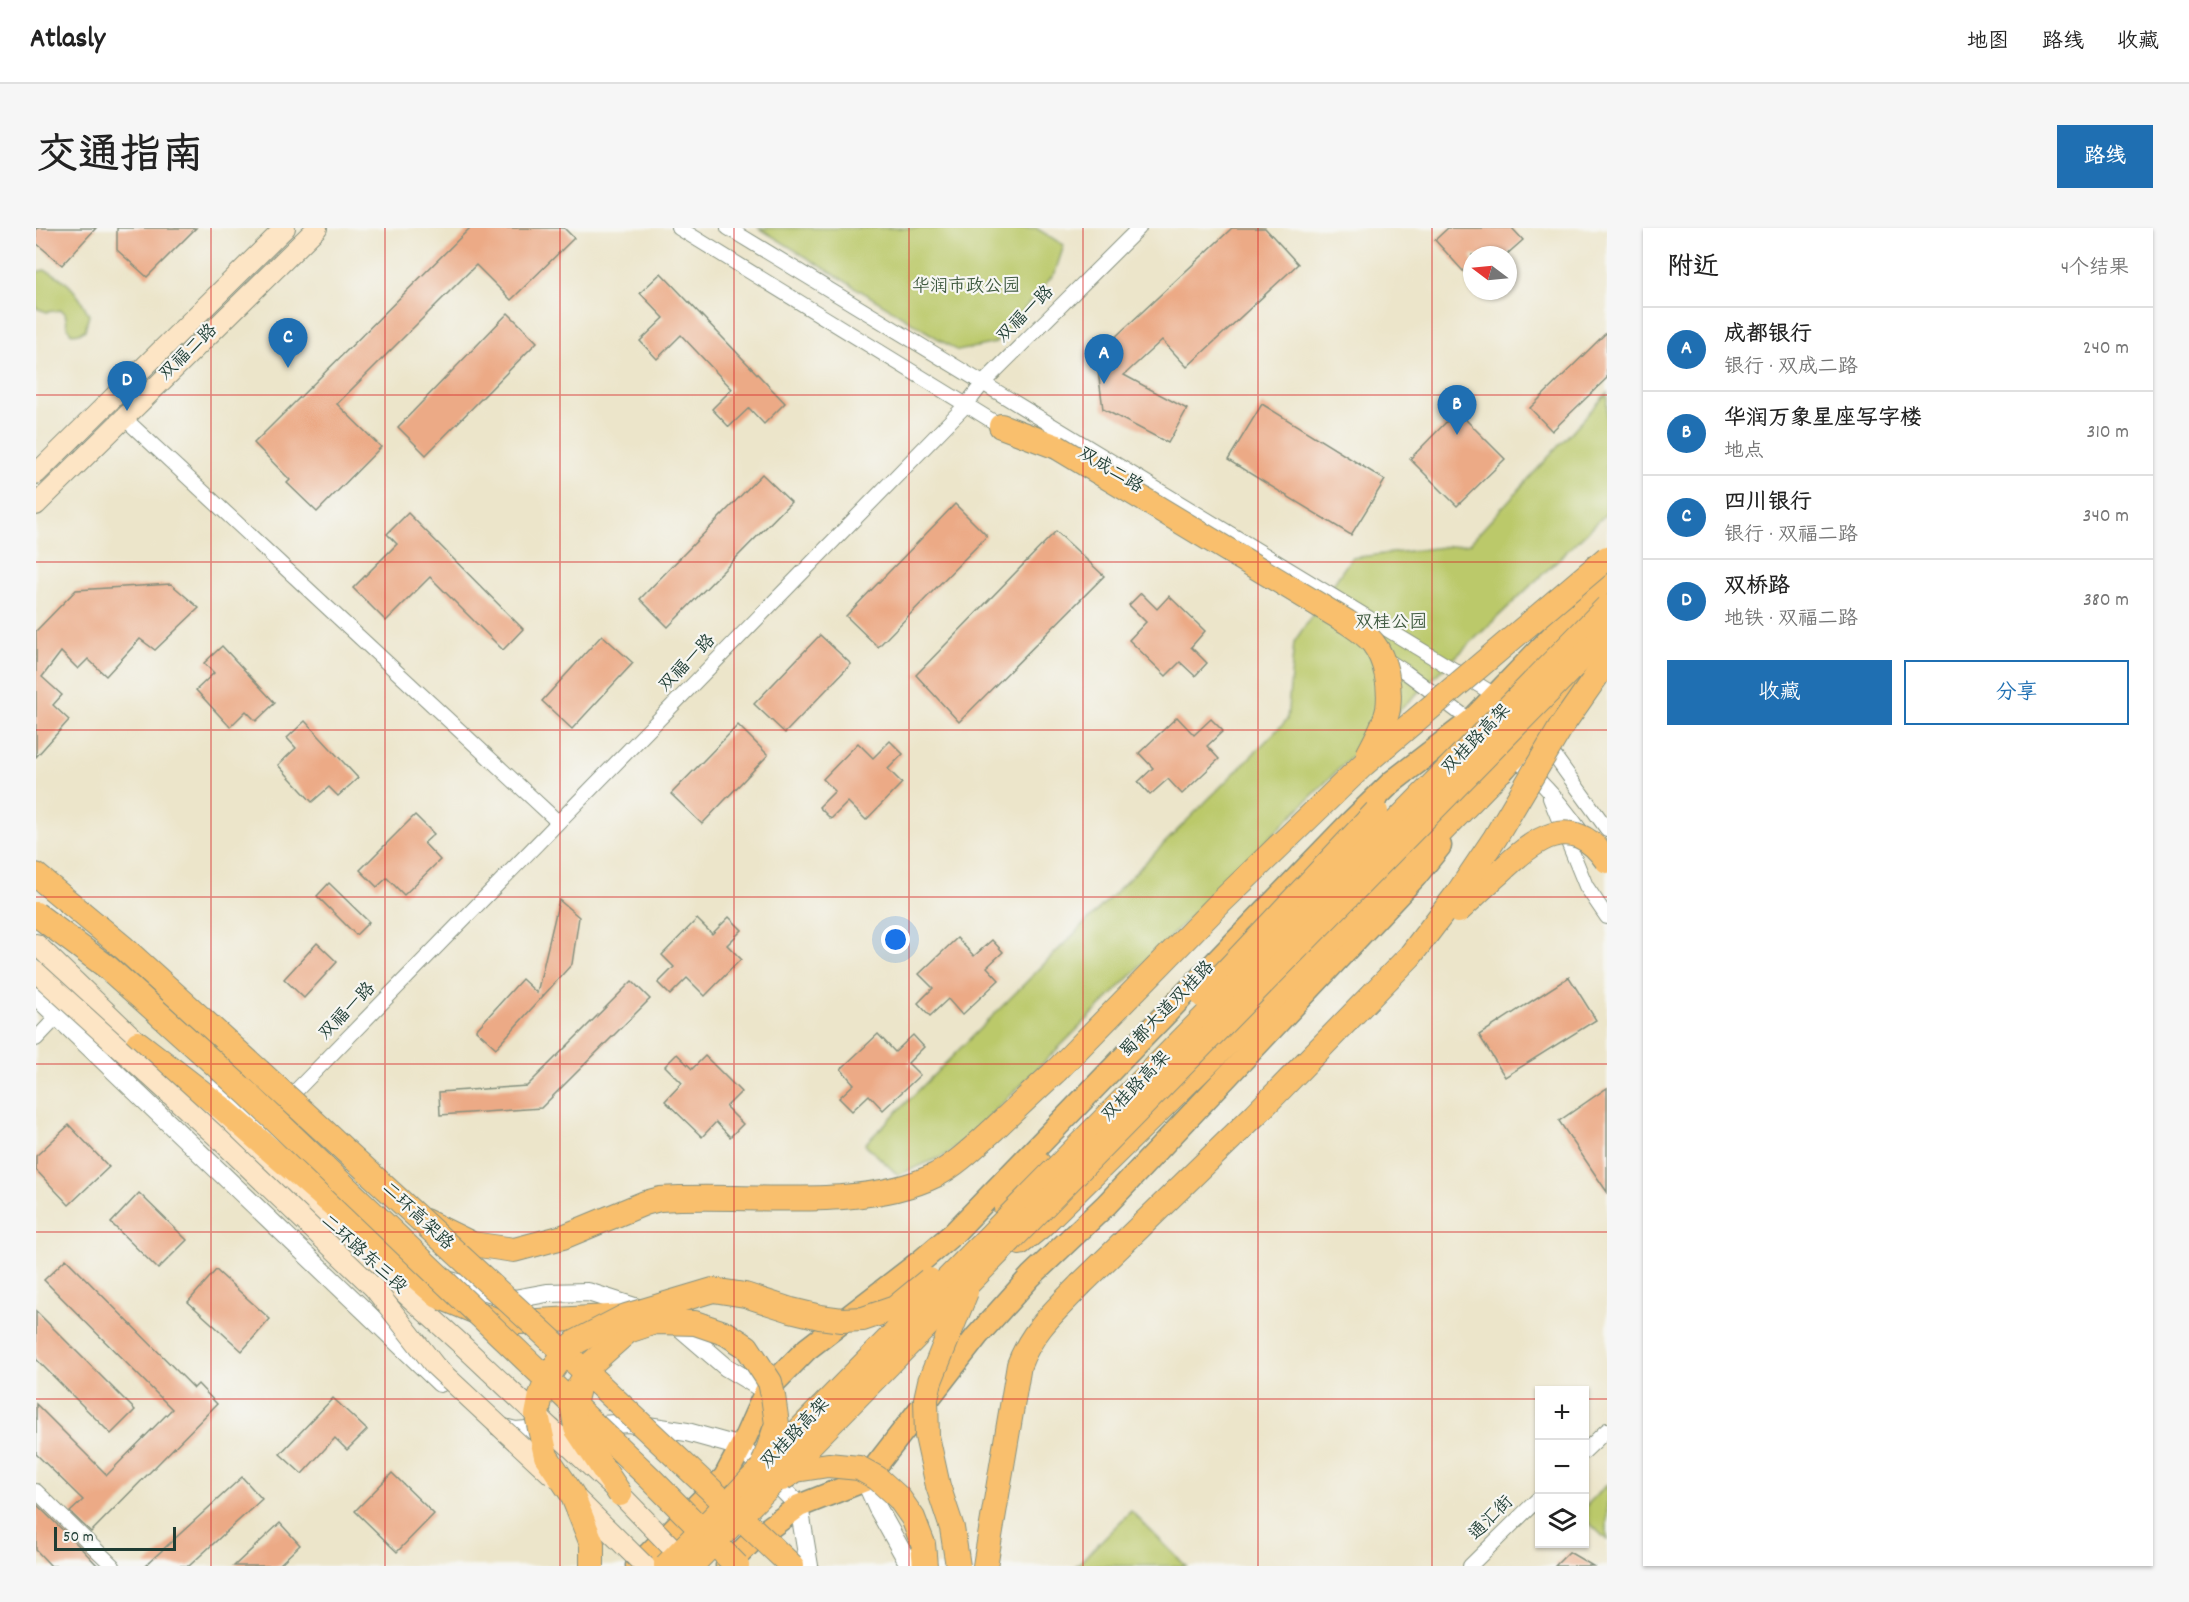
<!DOCTYPE html>
<html lang="zh">
<head>
<meta charset="utf-8">
<style>
  body { margin:0; font-family:Dekko,"LXGW WenKai TC",sans-serif; background:#f6f6f6; color:#222 }
  .controls { position:absolute; right:18px; bottom:18px; display:grid; overflow:hidden; border-radius:0px; box-shadow:0 2px 4px #0004 }
  .controls button { width:54px; height:54px; display:grid; place-items:center; padding:0; border:0; border-bottom:2px solid #e0e0e0; background:#fff; color:#222; font:30px sans-serif }
  .compass { position:absolute; left:1427px; top:18px; width:54px; height:54px; border-radius:50%; background:#fff; box-shadow:0 2px 4px #0004; rotate:286deg }
  .scale { position:absolute; left:18px; bottom:15px; width:122px; box-sizing:border-box; padding-left:6px; border:3px solid #1f3d34; border-top:0; font-size:16px; line-height:21px; white-space:nowrap; color:#1f3d34; -webkit-text-stroke:4px #f6f6f2; paint-order:stroke }
  .you { position:absolute; left:860px; top:712px; width:21px; height:21px; margin:-15px; border:4px solid #fff; border-radius:50%; background:#1a73e8; box-shadow:0 0 0 9px #1a73e833 }
  .badge { display:grid; place-items:center; width:39px; height:39px; border-radius:50%; background:#1f6fb2; color:#fff; font-size:20px; font-weight:700 }
  .pin { position:absolute; translate:-50% -50px; filter:drop-shadow(0 2px 3px #0008) }
  .pin::after { content:''; position:absolute; top:32px; width:21px; height:18px; background:inherit; clip-path:polygon(0 0,100% 0,50% 100%) }
  .list { margin:0; padding:0; list-style:none }
  h2 { display:flex; justify-content:space-between; align-items:center; height:78px; margin:0; padding:0 24px; font-size:26px }
  h2 small { font-size:20px; font-weight:400; color:#767676 }
  .list li { display:grid; grid-template-columns:39px 1fr auto; gap:18px; align-items:center; box-sizing:border-box; height:84px; padding:0 24px; border-top:2px solid #e0e0e0 }
  .list b { display:block; font-size:22px; white-space:nowrap }
  .list p { margin:0; font-size:20px; white-space:nowrap; color:#767676 }
  .list em { font-size:20px; font-style:normal; color:#767676 }
  .actions { display:flex; gap:12px; padding:18px 24px }
  .actions a { flex:1; padding:14px 0; border:2px solid #1f6fb2; border-radius:0px; text-align:center; font-size:21px; color:#1f6fb2 }
  .actions .main { background:#1f6fb2; color:#fff }
  .icon { flex:none; width:33px; height:33px; fill:none; stroke:currentColor; stroke-width:2; stroke-linecap:round; stroke-linejoin:round }
  .map { position:relative; flex:none; width:1571px; height:1338px; overflow:hidden; border-radius:0px }
  header { display:flex; align-items:center; gap:36px; box-sizing:border-box; height:84px; padding:0 30px; background:#fff; border-bottom:2px solid #e0e0e0 }
  header strong { font-size:28px }
  nav { display:flex; gap:33px; margin-inline-start:auto; font-size:21px }
  .intro { display:flex; align-items:center; justify-content:space-between; box-sizing:border-box; height:144px; padding:0 36px }
  h1 { margin:0; font-size:42px }
  .button { padding:15px 27px; border-radius:0px; background:#1f6fb2; color:#fff; font-size:21px; font-weight:700 }
  main { display:flex; gap:36px; padding:0 36px }
  aside { flex:1; background:#fff; border-radius:0px; box-shadow:0 2px 4px #0004 }
  .map>svg:first-child { display:block }
</style>
</head>
<body>
<header>
<strong>Atlasly</strong>
<nav><a>地图</a><a>路线</a><a>收藏</a></nav>
</header>
<div class="intro"><h1>交通指南</h1><a class="button">路线</a></div>
<main>
<div class="map">
<svg width="1571" height="1338" viewBox="0 0 1571 1338">
  <rect width="100%" height="100%" fill="#f6f6f2"/>
  <filter id="ink" filterUnits="userSpaceOnUse"><feTurbulence type="fractalNoise" baseFrequency=".0167" numOctaves="2"/><feDisplacementMap in="SourceGraphic" scale="12" xChannelSelector="R" yChannelSelector="G"/><feConvolveMatrix kernelMatrix="1 2 1 2 8 2 1 2 1" color-interpolation-filters="sRGB"/></filter>
  <filter id="wash" filterUnits="userSpaceOnUse"><feTurbulence type="fractalNoise" baseFrequency=".008" numOctaves="4" result="noise"/><feDisplacementMap in="SourceGraphic" scale="24" xChannelSelector="R" yChannelSelector="G"/><feGaussianBlur stdDeviation="1.35" result="paint"/><feColorMatrix in="noise" values="0 0 0 0 0 0 0 0 0 0 0 0 0 0 0 0 0 1.4 0 .05"/><feComposite in="paint" operator="in"/></filter>
  <g filter="url(#wash)">
    <rect width="100%" height="100%" fill="#ece5ca"/>
    <g fill="#bbc96b" stroke="#6d8350" stroke-width="1.5">
      <path d="M723 0H1000L1028 17 1019 45 959 115 922 123Z"/>
      <path d="M8 42C29 48 44 68 53 87L49 102C30 113 32 97 29 85L25 82 11 84 0 80V44Z"/>
      <path d="M1571 165V285L1325 519 946 896 910 927 862 947 829 916 1251 492 1258 414 1315 330 1433 316Z"/>
      <path d="M1571 1256V1312L1549 1291 1548 1280Z"/>
      <path d="M1095 1283 1150 1338H1040Z"/>
    </g>
    <g id="blocks">
      <g fill="#ecaa86">
        <path d="M0 0H60L26 37 0 15Z"/>
        <path d="M81 0H160L111 49 81 22Z"/>
        <path d="M434 0H528L538 10 475 72 440 37 301 176 345 219 281 284 251 255 254 252 218 215Z"/>
        <path d="M1196 0H1229L1262 36 1151 139 1126 112 1088 147 1151 181 1132 215 1067 181 1060 127Z"/>
        <path d="M1412 0H1476L1487 12 1470 27H1436V53L1399 12Z"/>
        <path d="M625 45 749 175 728 196 713 180 693 199 676 181 696 161 645 107 621 131 604 113 628 90 604 65Z"/>
        <path d="M472 85 501 114 390 227 362 199Z"/>
        <path d="M1571 104V150L1516 203 1494 180Z"/>
        <path d="M1226 176 1349 252 1315 307 1192 232Z"/>
        <path d="M1421 183 1469 231 1421 278 1374 231Z"/>
        <path d="M726 246 755 274 632 399 604 371Z"/>
        <path d="M919 276 951 308 842 419 810 388Z"/>
        <path d="M372 285 487 401 467 422 394 349 350 393 317 360 361 316 351 306Z"/>
        <path d="M1020 303 1068 348 923 494 880 447Z"/>
        <path d="M135 356 163 380 119 422 104 411 70 448 52 431 42 441 25 424 6 449 26 467 17 477 33 492 0 529V403L40 362Z"/>
        <path d="M1105 365 1121 381 1133 368 1169 403 1155 419 1171 435 1159 448 1144 434 1130 448 1093 412 1110 394 1093 377Z"/>
        <path d="M566 407 597 435 536 501 506 473Z"/>
        <path d="M784 407 815 436 749 505 718 476Z"/>
        <path d="M186 418 239 475 220 493 210 483 194 499 160 462 178 445 168 435Z"/>
        <path d="M1141 489 1158 507 1175 491 1187 503 1171 518 1183 531 1146 566 1132 551 1114 567 1102 554 1117 540 1103 525Z"/>
        <path d="M269 493 322 550 302 568 293 559 276 574 242 537 260 520 251 510Z"/>
        <path d="M702 497 732 527 666 596 635 566Z"/>
        <path d="M854 513 867 526 852 541 866 555 830 592 812 574 795 591 783 579 799 563 787 551 822 515 837 530Z"/>
        <path d="M379 587 398 606 388 615 404 632 368 667 351 650 341 659 324 642Z"/>
        <path d="M293 655 333 694 320 707 281 668Z"/>
        <path d="M523 672 543 689 536 736 460 820 440 802 486 751 501 765Z"/>
        <path d="M693 689 706 702 691 717 705 731 669 768 651 750 634 767 622 755 638 739 626 727 661 691 676 706Z"/>
        <path d="M921 710 938 728 956 712 967 724 951 739 963 752 926 787 912 771 894 788 882 775 897 760 883 746Z"/>
        <path d="M281 715 301 734 268 770 248 751Z"/>
        <path d="M1533 749 1560 792 1469 849 1443 807Z"/>
        <path d="M596 753 614 771 505 880 404 887 403 864 491 858Z"/>
        <path d="M842 806 859 824 877 807 888 819 872 835 884 847 847 882 833 867 816 883 803 870 818 856 805 841Z"/>
        <path d="M641 826 656 841 669 828 705 864 690 879 707 896 694 909 680 894 666 909 629 873 646 855 629 838Z"/>
        <path d="M1571 860V964L1523 893Z"/>
        <path d="M33 897 73 939 33 977 0 942V928Z"/>
        <path d="M103 965 151 1012 122 1041 75 995Z"/>
        <path d="M30 1031 158 1160 162 1156 181 1176 55 1304 34 1284 47 1272 0 1226V1176L71 1247 136 1181 8 1052Z"/>
        <path d="M180 1042 234 1091 206 1123 152 1074Z"/>
        <path d="M0 1083 99 1182 75 1206 0 1131Z"/>
        <path d="M297 1170 331 1202 311 1222 299 1210 266 1246 244 1226Z"/>
        <path d="M356 1245 398 1286 361 1324 319 1283Z"/>
        <path d="M206 1249 226 1271 153 1338H109Z"/>
        <path d="M0 1276 42 1317 62 1338H15L0 1322Z"/>
        <path d="M244 1295 264 1317 242 1338H198Z"/>
        <path d="M1533 1324 1557 1338H1519Z"/>
      </g>
    </g>
  </g>
  <g filter="url(#ink)">
    <use href="#blocks" fill-opacity="0" stroke="#86917f" stroke-width="1.5"/>
    <g fill="none" stroke-linecap="round" stroke-linejoin="round">
      <g stroke="#86917f" stroke-width="16">
        <g id="minor">
          <path d="M643 0 971 202"/>
          <path d="M692 0 1464 470"/>
          <path d="M87 189 522 594"/>
          <path d="M1346 429 1368 443 1440 497"/>
          <path d="M1509 515 1571 601"/>
          <path d="M1473 525C1503 550 1529 578 1550 611"/>
          <path d="M1514 570 1550 658 1571 689"/>
          <path d="M0 811 22 788"/>
          <path d="M249 874 930 177 947 155 1103 0"/>
          <path d="M1548 1224 1571 1202"/>
          <path d="M0 1263 77 1338"/>
          <path d="M1434 1338 1504 1269"/>
        </g>
      </g>
      <g stroke="#86917f" stroke-width="20">
        <g id="tertiary">
          <path d="M0 768 404 1155"/>
          <path d="M185 856 258 926"/>
          <path d="M407 1051 478 1071 511 1065 552 1064 633 1090 690 1139 730 1163"/>
          <path d="M461 1198 479 1203 516 1200"/>
          <path d="M553 1198 592 1195 651 1204 705 1219 763 1278 773 1338"/>
          <path d="M829 1252 841 1279 874 1338"/>
        </g>
      </g>
      <g stroke="#86917f" stroke-width="22">
        <g id="secondary">
          <path d="M0 246 249 0"/>
          <path d="M0 277 281 0"/>
          <path d="M0 716 112 824"/>
          <path d="M158 870 214 925 425 1116"/>
        </g>
      </g>
      <g stroke="#86917f" stroke-width="25">
        <g id="primary">
          <path d="M1467 542 1500 503 1548 453"/>
          <path d="M601 1338 689 1249 705 1219 730 1163 771 1121 885 1033 918 1005 1315 594 1356 554 1435 493 1571 351"/>
          <path d="M691 1338 717 1312 763 1278 829 1252 941 1108 995 1048 1070 977 1379 649 1404 618"/>
        </g>
      </g>
      <g stroke="#86917f" stroke-width="26">
        <g id="trunk">
          <path d="M965 198 1021 219"/>
          <path d="M0 647 88 720 223 843"/>
          <path d="M102 815 186 880 402 1068 466 1095 590 1088"/>
          <path d="M970 980 1003 936"/>
          <path d="M389 993 436 1016 478 1022 527 1009 609 975 624 971C707 965 825 984 900 947 921 936 939 918 957 902 978 882 999 862 1020 843"/>
          <path d="M984 1015 1004 999 1370 640 1478 529"/>
          <path d="M887 1316 889 1338"/>
          <path d="M949 1338 983 1137C996 1103 1019 1083 1044 1057"/>
        </g>
      </g>
      <use href="#minor" stroke="#fff" stroke-width="14"/>
      <use href="#tertiary" stroke="#fff" stroke-width="18"/>
      <use href="#secondary" stroke="#fde5c5" stroke-width="20"/>
      <use href="#primary" stroke="#f9bf6d" stroke-width="22"/>
      <use href="#trunk" stroke="#f9bf6d" stroke-width="24"/>
      <g stroke="#86917f" stroke-width="22" stroke-linecap="butt">
        <g id="secondary-bridge">
          <path d="M0 744 178 906 338 1060 399 1138 517 1248"/>
          <path d="M425 1116 584 1266 652 1336"/>
          <path d="M538 1268 609 1338"/>
        </g>
      </g>
      <g stroke="#86917f" stroke-width="26" stroke-linecap="butt">
        <g id="trunk-bridge">
          <path d="M1021 219 1311 394C1320 400 1330 406 1337 415 1350 432 1355 459 1352 481 1349 497 1339 513 1332 527"/>
          <path d="M1422 683C1436 670 1449 657 1463 645 1497 612 1535 581 1571 633"/>
          <path d="M0 686 71 739 212 866 614 1250 701 1338"/>
          <path d="M1167 768 1340 584"/>
          <path d="M223 843 569 1162 756 1338"/>
          <path d="M1020 843 1185 674 1328 536 1571 330"/>
          <path d="M1044 1057 1220 886 1374 728 1422 665 1459 610 1525 499 1571 433"/>
          <path d="M746 1251 760 1242 792 1237 823 1240 841 1250 863 1270 877 1290 887 1316"/>
          <path d="M584 1266 540 1200 537 1181 542 1160 556 1135 592 1103 619 1094 659 1095 691 1106 711 1119 734 1154 737 1168 741 1196 728 1234"/>
          <path d="M556 1338V1316L536 1266 510 1228 501 1187 505 1167 513 1147 530 1123 540 1114 590 1088 677 1062 709 1067 755 1082 784 1089 806 1092 827 1091 859 1080 893 1052"/>
          <path d="M630 1338 1571 379"/>
          <path d="M655 1338 1571 404"/>
          <path d="M922 1338 916 1300 902 1258 891 1208 890 1171 894 1153 930 1064"/>
        </g>
      </g>
      <use href="#secondary-bridge" stroke="#fde5c5" stroke-width="20"/>
      <use href="#trunk-bridge" stroke="#f9bf6d" stroke-width="24"/>
    </g>
  </g>
  <path fill="none" stroke="#d62828" stroke-width="1.5" stroke-opacity="0.55" d="M175 0V1338M349 0V1338M524 0V1338M698 0V1338M873 0V1338M1047 0V1338M1222 0V1338M1396 0V1338M0 167H1571M0 334H1571M0 502H1571M0 669H1571M0 836H1571M0 1004H1571M0 1171H1504M1548 1171H1571"/>
  <g text-anchor="middle" dominant-baseline="central" stroke-width="4.5" stroke-linejoin="round" paint-order="stroke">
    <g font-size="18" fill="#3e593f" stroke="#f6f6f2">
      <text x="930" y="59">华润市政公园</text>
      <text x="1355" y="395">双桂公园</text>
    </g>
    <g font-size="18" fill="#1f3d34" stroke="#f6f6f2">
      <text transform="translate(990 87) rotate(-45)">双福一路</text>
      <text transform="translate(153 125) rotate(-44)">双福二路</text>
      <text transform="translate(1074 243) rotate(31)">双成二路</text>
      <text transform="translate(652 436) rotate(-46)">双福一路</text>
      <text transform="translate(1441 512) rotate(-46)">双桂路高架</text>
      <text transform="translate(1132 782) rotate(-46)">蜀都大道双桂路</text>
      <text transform="translate(312 784) rotate(-46)">双福一路</text>
      <text transform="translate(1101 859) rotate(-46)">双桂路高架</text>
      <text transform="translate(381 989) rotate(43)">二环高架路</text>
      <text transform="translate(327 1027) rotate(42)">二环路东三段</text>
      <text transform="translate(760 1206) rotate(-46)">双桂路高架</text>
      <text transform="translate(1456 1291) rotate(-45)">通汇街</text>
    </g>
  </g>
</svg>
<div class="controls">
<button>+</button>
<button>−</button>
<button><svg class="icon" aria-label="layers" viewBox="0 0 24 24"><path d="M12 4l9 5-9 5-9-5zM3 14l9 5 9-5"/></svg></button>
</div>
<svg class="compass" viewBox="-18 -18 36 36"><path d="M0-13l5 13h-10z" fill="#e53935"/><path d="M0 13l5-13h-10z" fill="#767676"/></svg>
<div class="scale">50 m</div>
<div class="you"></div>
<div class="pin badge" style="left:1068px;top:156px">A</div>
<div class="pin badge" style="left:1421px;top:207px">B</div>
<div class="pin badge" style="left:252px;top:140px">C</div>
<div class="pin badge" style="left:91px;top:183px">D</div>
</div>
<aside>
<h2>附近<small>4个结果</small></h2>
<ul class="list">
<li><span class="badge">A</span><div><b>成都银行</b><p>银行 · 双成二路</p></div><em>240 m</em></li>
<li><span class="badge">B</span><div><b>华润万象星座写字楼</b><p>地点</p></div><em>310 m</em></li>
<li><span class="badge">C</span><div><b>四川银行</b><p>银行 · 双福二路</p></div><em>340 m</em></li>
<li><span class="badge">D</span><div><b>双桥路</b><p>地铁 · 双福二路</p></div><em>380 m</em></li>
</ul>
<div class="actions"><a class="main">收藏</a><a>分享</a></div>
</aside>
</main>
</body>
</html>
